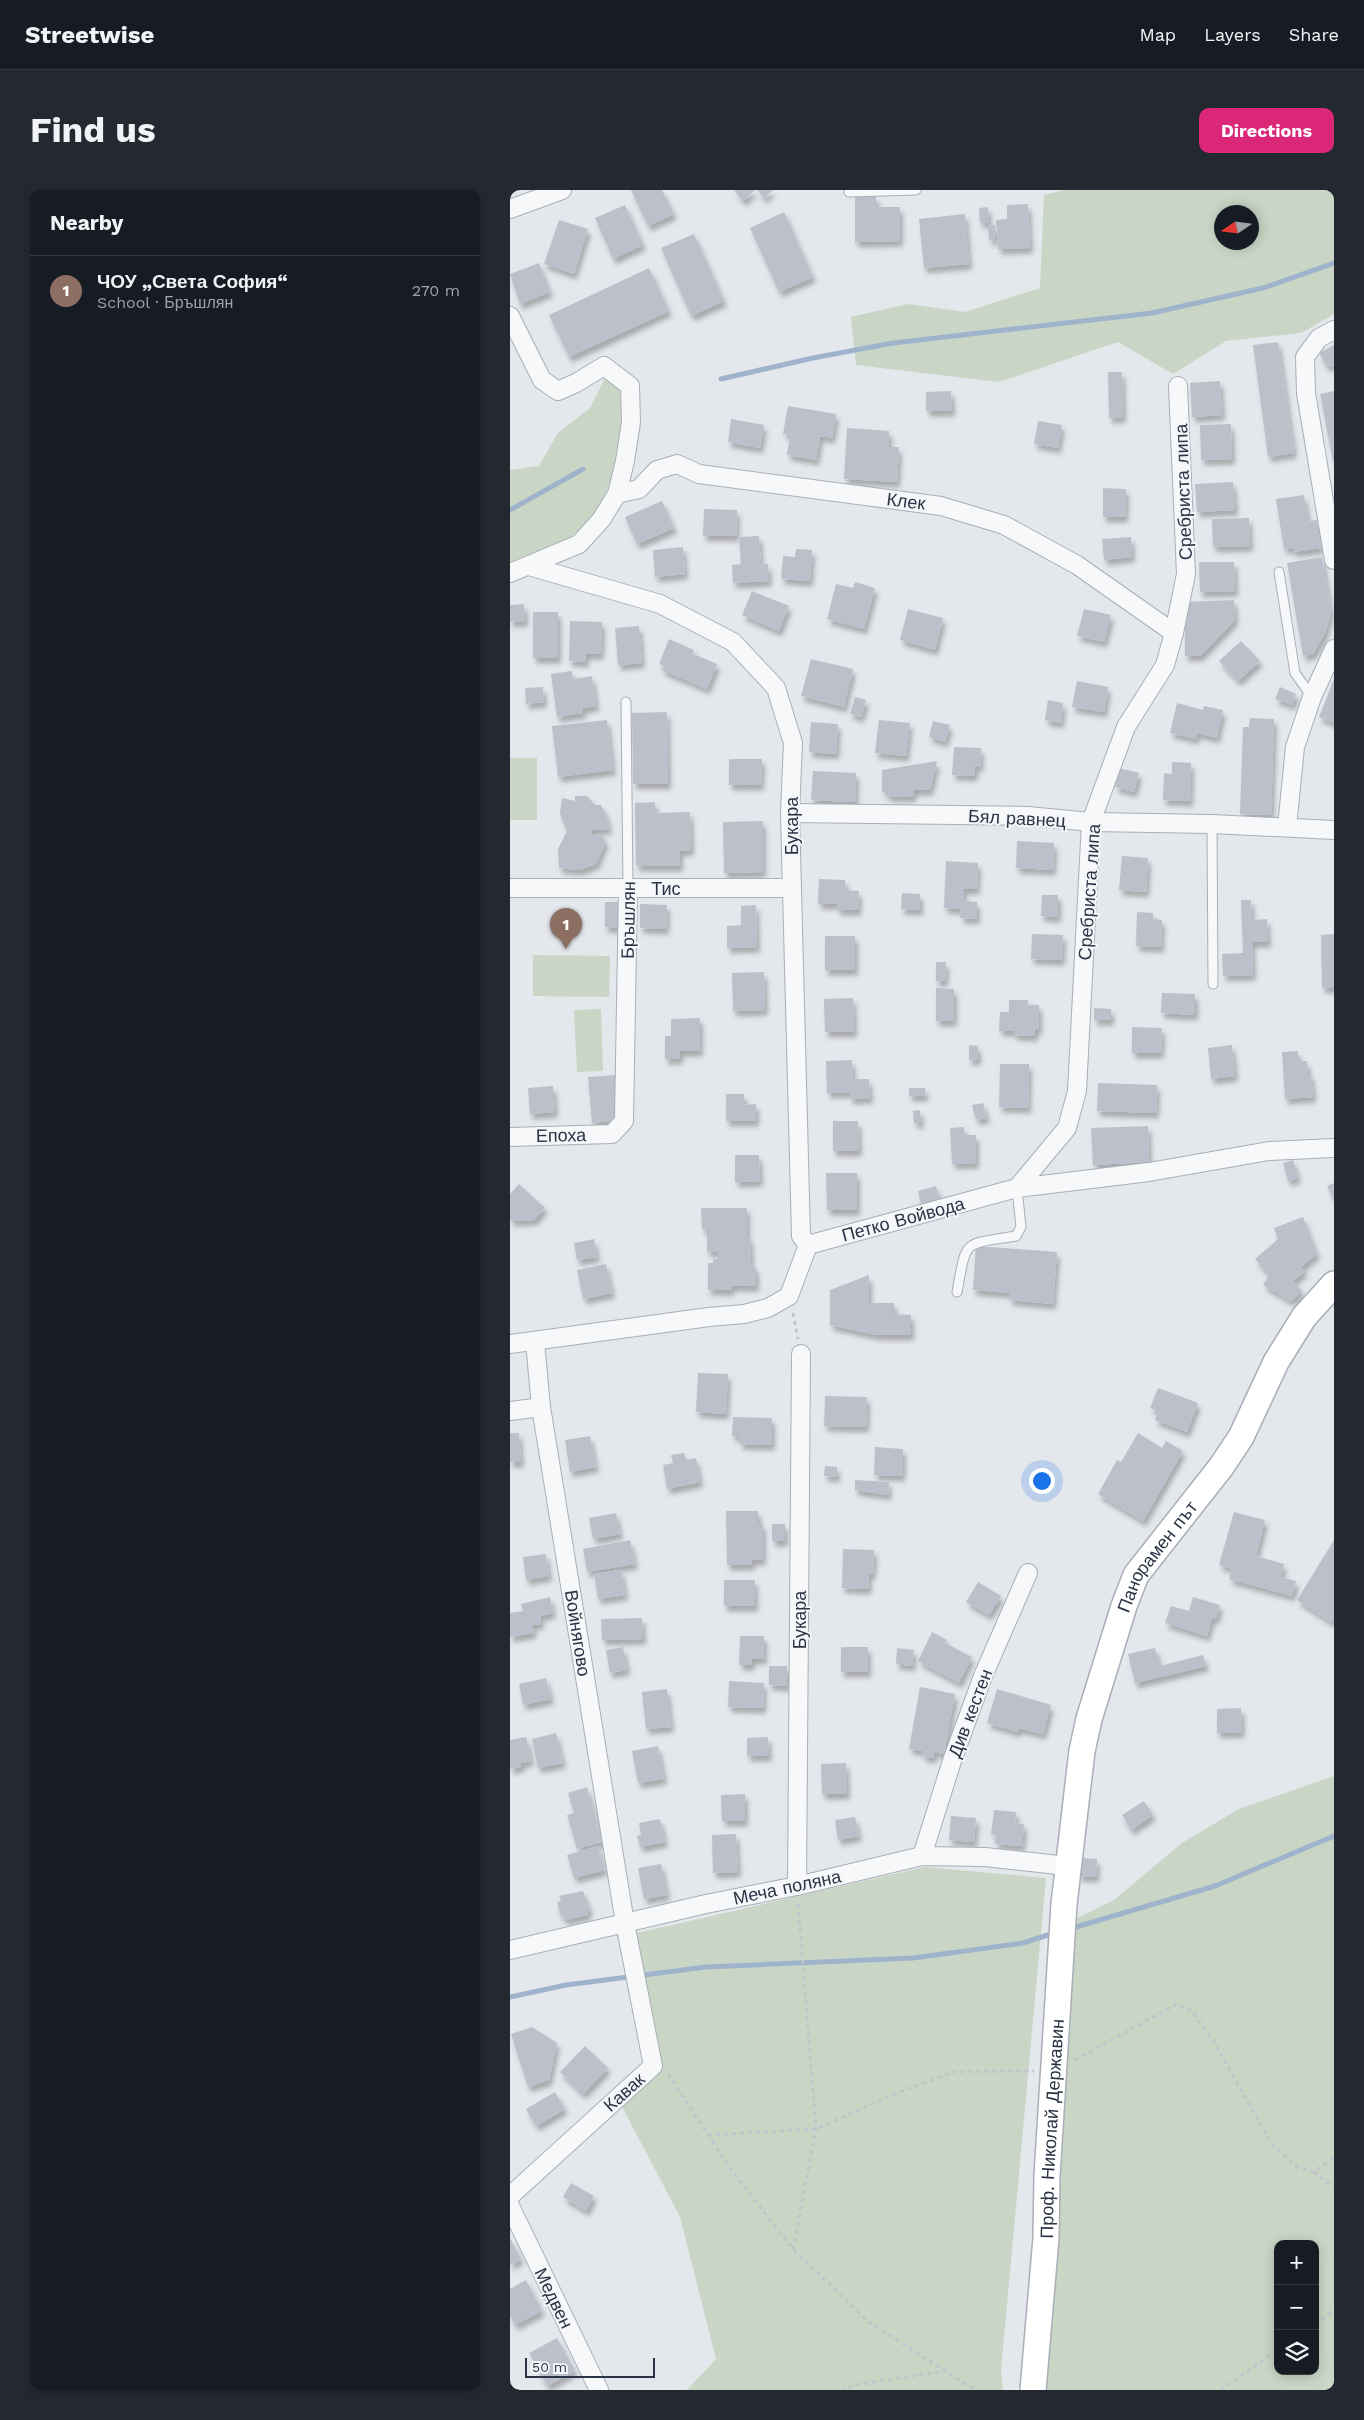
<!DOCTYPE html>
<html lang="en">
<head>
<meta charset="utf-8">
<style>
  body { margin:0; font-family:"Work Sans",sans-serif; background:#242831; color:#f1f3f6 }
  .controls { position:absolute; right:15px; bottom:15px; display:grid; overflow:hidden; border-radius:10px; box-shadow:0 2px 12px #0003 }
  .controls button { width:45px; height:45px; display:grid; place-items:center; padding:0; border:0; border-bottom:1px solid #363941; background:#171b24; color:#f1f3f6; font:25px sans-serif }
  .compass { position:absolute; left:704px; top:15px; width:45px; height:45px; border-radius:50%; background:#171b24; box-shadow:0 2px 12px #0003; rotate:257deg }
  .scale { position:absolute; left:15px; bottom:12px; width:130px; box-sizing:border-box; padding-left:5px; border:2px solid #2b3445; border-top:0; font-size:14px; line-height:18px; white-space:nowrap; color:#2b3445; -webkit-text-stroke:4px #f4f6f9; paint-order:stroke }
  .you { position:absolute; left:531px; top:1290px; width:18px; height:18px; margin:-12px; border:4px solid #fff; border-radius:50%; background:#1a73e8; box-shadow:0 0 0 8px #1a73e833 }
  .badge { display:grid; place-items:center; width:32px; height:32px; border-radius:50%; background:#db2777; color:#fff; font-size:16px; font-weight:700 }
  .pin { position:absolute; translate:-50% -41px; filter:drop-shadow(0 1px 2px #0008) }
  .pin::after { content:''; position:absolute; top:26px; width:18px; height:15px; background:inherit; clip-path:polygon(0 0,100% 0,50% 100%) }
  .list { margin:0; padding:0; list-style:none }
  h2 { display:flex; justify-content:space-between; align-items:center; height:65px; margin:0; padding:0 20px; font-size:21px }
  h2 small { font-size:16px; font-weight:400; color:#9ea1a6 }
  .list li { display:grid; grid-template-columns:32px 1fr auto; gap:15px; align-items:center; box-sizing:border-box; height:70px; padding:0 20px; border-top:1px solid #363941 }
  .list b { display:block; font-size:19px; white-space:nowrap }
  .list p { margin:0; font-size:16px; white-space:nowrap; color:#9ea1a6 }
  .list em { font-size:16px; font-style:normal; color:#9ea1a6 }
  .icon { flex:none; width:28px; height:28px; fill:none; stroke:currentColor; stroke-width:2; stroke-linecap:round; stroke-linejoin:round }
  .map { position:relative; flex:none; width:824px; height:2200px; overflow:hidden; border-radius:10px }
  header { display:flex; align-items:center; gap:30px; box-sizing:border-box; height:70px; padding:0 25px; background:#171b24; border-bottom:1px solid #363941 }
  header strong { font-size:24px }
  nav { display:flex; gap:28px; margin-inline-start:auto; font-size:18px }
  .intro { display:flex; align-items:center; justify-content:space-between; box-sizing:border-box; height:120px; padding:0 30px }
  h1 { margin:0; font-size:35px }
  .button { padding:12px 22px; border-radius:10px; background:#db2777; color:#fff; font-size:18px; font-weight:700 }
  main { display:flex; gap:30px; padding:0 30px }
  aside { flex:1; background:#171b24; border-radius:10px; box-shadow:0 2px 12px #0003 }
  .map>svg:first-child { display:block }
</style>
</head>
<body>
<header>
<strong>Streetwise</strong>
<nav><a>Map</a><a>Layers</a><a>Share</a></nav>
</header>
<div class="intro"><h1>Find us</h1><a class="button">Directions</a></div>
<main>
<aside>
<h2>Nearby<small></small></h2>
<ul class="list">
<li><span class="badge" style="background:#8d6e63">1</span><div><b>ЧОУ „Света София“</b><p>School · Бръшлян</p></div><em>270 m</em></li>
</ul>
</aside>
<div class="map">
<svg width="824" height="2200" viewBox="0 0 824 2200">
  <defs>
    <filter id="shadow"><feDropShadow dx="3" dy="5.5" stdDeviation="2.5" flood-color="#0004"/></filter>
  </defs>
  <rect width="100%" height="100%" fill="#e4e7ec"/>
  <g fill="#c9d6c5" fill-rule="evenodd">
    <path d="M555 0H824V124L791 143 716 151 663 184 608 152 489 192 346 175 341 127 398 114 455 122 530 98 534 5ZM712 22H742V52H712Z"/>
    <path d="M95 188 112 200C112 251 107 312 64 344 50 354 16 366 0 372V280L29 276 48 243 80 218Z"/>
    <rect x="0" y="568" width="27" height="62"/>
    <path d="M23 765 100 766 99 807 23 806Z"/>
    <path d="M91 819 93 881 67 882 64 820Z"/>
    <path d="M824 1586V2200H526L559 1732 604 1710 672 1653 729 1619ZM768 2054H805V2181H768Z"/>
    <path d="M415 1677 536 1688 491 2180 493 2200H177L206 2169 170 2027 108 1909 149 1872 127 1743Z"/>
  </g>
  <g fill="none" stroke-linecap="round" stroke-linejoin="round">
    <g stroke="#9fb4cc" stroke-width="5">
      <path d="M211 189 303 168 383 153 642 123 753 98 824 73"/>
      <path d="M0 320 73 279"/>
      <path d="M566 1737 705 1696 824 1646"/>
      <path d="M0 1807 56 1795 196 1777 403 1768 513 1753 541 1744"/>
    </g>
  </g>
  <g fill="#bbc0ca" filter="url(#shadow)">
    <path d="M121 0H152L164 24 138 36Z"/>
    <path d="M224 0H245L233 11Z"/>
    <path d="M247 0H263L254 8Z"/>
    <path d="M366 6V17H390V51L345 52V7Z"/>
    <path d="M518 14 520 58 488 59 486 30 497 29V15Z"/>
    <path d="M115 15 133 55 103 69 85 28Z"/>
    <path d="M478 17 479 32 470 33 469 18Z"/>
    <path d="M274 22 303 87 269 102 240 38Z"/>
    <path d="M455 24 459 74 414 78 409 29Z"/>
    <path d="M49 30 78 39 64 84 34 74Z"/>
    <path d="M478 35H485V50H479Z"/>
    <path d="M184 44 214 111 181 126 151 58Z"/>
    <path d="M29 73 40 102 10 114 0 84Z"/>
    <path d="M139 78 159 121 59 167 39 125Z"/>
    <path d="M768 152 784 263 758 267 743 155Z"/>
    <path d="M824 155V177L816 175 809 163Z"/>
    <path d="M598 182H612L613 227 599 228Z"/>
    <path d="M710 191 712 225 682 227 680 193Z"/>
    <path d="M441 201 442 221H416V202Z"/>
    <path d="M824 201V272H823L810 204Z"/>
    <path d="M278 216 326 224 322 248 310 246 306 270 277 265 280 245 273 244Z"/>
    <path d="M221 229 254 235 250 258 218 252Z"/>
    <path d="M528 231 552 235 548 258 524 254Z"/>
    <path d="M721 234 722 269 691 270 690 235Z"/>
    <path d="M337 238 379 241V257H389L387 292 334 289Z"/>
    <path d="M723 292 725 320 687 322 685 294Z"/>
    <path d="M593 298 616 299 615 327H593Z"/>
    <path d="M794 305 798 331 807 330 811 358 783 362V358L774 359 766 309Z"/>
    <path d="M152 311 164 338 127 354 115 327Z"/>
    <path d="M194 319 227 320 226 346H193Z"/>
    <path d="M739 328 740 356 703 357 702 329Z"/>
    <path d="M249 346 251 375 258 374 259 391 223 393 222 375 231 374 229 347Z"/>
    <path d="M621 347 622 367 594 370 592 349Z"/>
    <path d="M173 357 175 384 145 387 143 360Z"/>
    <path d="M286 359 302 360 300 391 271 389 273 366 285 367Z"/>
    <path d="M812 367 821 423 815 443 803 464 793 466 777 373Z"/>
    <path d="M689 372H724L725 401 690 402Z"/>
    <path d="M345 392 365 398 354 439 317 429 326 394 343 398Z"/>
    <path d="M242 401 279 416 269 441 232 425Z"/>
    <path d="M724 410 725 430 690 466H675V412Z"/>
    <path d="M14 414 15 431 0 432V415Z"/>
    <path d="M398 419 433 428 425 460 390 450Z"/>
    <path d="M574 419 601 425 594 452 567 446Z"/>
    <rect x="23" y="422" width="25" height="46"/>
    <path d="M60 431 92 432 91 464H76V472L59 471Z"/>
    <path d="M129 436 132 473 108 475 105 438Z"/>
    <path d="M159 449 184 460 183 464 207 474 197 499 152 480 154 476 149 474Z"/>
    <path d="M731 451 750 471 728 491 709 471Z"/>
    <path d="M301 469 343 479 334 517 291 506Z"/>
    <path d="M62 481 63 489 82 486 86 516 73 518V523L47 527 41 484Z"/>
    <path d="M824 489V533L809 527Z"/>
    <path d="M567 491 598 497 594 522 562 517Z"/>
    <path d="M33 497 34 512 16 514 15 498Z"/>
    <path d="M770 497 786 504 782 515 765 509Z"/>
    <path d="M345 507 356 510 351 527 340 524Z"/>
    <path d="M538 510 553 513 551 533 535 530Z"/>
    <path d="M667 513 693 520 694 516 713 520 707 548 687 543 686 549 660 543Z"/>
    <path d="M157 522 158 594H123L122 523Z"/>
    <path d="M740 528 764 529 761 625 730 624 733 537H739Z"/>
    <path d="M97 530 103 580 48 587 42 536Z"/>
    <path d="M369 530 400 533 396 566 365 563Z"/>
    <path d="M423 531 440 535 435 552 419 547Z"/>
    <path d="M301 532 328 534 326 564 299 562Z"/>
    <path d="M444 557 471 558 470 577 465 576V586L442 585Z"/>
    <path d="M219 569H252L251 595H219Z"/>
    <path d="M427 571 420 600H404L403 607 377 606V602H372V580Z"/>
    <path d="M662 572 681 573 680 611 653 610 654 583 662 584Z"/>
    <path d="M609 578 629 583 624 602 605 597Z"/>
    <path d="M303 581 346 583 345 612 301 610Z"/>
    <path d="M65 606H77L85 615H91L97 627 99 639 82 640V646L93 645 95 654 86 674 69 680 49 678 48 659 57 641 50 624 52 608 65 611Z"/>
    <path d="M145 612V623L180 622 181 660 170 661V676H126L125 613Z"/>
    <path d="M253 631V682L214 683 213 632Z"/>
    <path d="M507 651 544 653 543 680 506 678Z"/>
    <path d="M612 666 638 668 636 702 609 700Z"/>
    <path d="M436 671 468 673 467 699H454L453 711 467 712V729L450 728 451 719 434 718Z"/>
    <path d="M309 689 335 690V700L349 701 348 720H327L328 714H308Z"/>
    <path d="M392 703 410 704V720L391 719Z"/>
    <path d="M532 705H548V727L531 726Z"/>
    <path d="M731 710H741L742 730 757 729 758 752H742L743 785 713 786 712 764 733 763Z"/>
    <path d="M95 712H109L108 738 95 737Z"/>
    <path d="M130 714 157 715 156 739 130 738Z"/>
    <path d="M246 715 247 757 217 758V736L231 735V716Z"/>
    <path d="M627 722 643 723V729L652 730 651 757 626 756Z"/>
    <path d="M522 744 553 745 552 770 521 769Z"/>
    <path d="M824 744V798H812L811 745Z"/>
    <rect x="315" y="746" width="30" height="34"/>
    <path d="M426 772H436L435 791H426Z"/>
    <path d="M254 782 255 820 223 821 222 783Z"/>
    <path d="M426 798 444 799V831H426Z"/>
    <path d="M652 803 685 804V825L651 823Z"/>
    <path d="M343 808 344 842H315L314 809Z"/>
    <path d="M499 810H518V815H529V839H525V846L504 845V841H489L490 822H499Z"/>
    <path d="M584 818 601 819V830H584Z"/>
    <path d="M190 828V861H170V869H155V846H161V829Z"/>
    <path d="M622 837 652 838 651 863H622Z"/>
    <path d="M459 855 468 856V870H459Z"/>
    <path d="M722 855 725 886 701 889 698 858Z"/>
    <path d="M788 861V871H797L798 884H801L803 907 775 909 772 862Z"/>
    <path d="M342 870 343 889H359L360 908 340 909V902L317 903 316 871Z"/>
    <path d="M490 874H519L518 918 489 917Z"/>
    <path d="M106 885 110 930 82 933 78 887Z"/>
    <path d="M588 893 647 895 646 923 587 921Z"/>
    <path d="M43 896 45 922 20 924 18 898Z"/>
    <rect x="399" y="898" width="16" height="8"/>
    <path d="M216 904H234V915L246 914V931H216Z"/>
    <path d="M473 913 477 928 466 930 462 915Z"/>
    <path d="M410 920 411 933H404L403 921Z"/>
    <path d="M323 931H348L349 961H323Z"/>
    <path d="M638 936 639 972 583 975 581 938Z"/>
    <path d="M454 937V945H466V973L442 974 440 938Z"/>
    <path d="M225 965H249L250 991 225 992Z"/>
    <path d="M783 970 788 988 778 991 773 973Z"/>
    <path d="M316 983H347V1020H317Z"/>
    <path d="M824 993V1011L817 996Z"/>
    <path d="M9 994 35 1018 24 1030 2 1031 0 1029V1004Z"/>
    <path d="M426 996 430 1011 411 1015 408 1001Z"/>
    <path d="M191 1018H237V1047H240L241 1075 246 1078V1096H221L222 1100H198V1073H203V1069H208V1061L197 1062V1039H192Z"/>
    <path d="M793 1027 807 1064 791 1077 795 1081 783 1091 792 1101 781 1111 753 1095 759 1085 745 1069 768 1049 764 1038Z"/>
    <path d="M84 1049 87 1067 67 1070 64 1053Z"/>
    <path d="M466 1056 547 1062 543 1114 499 1110 500 1103 463 1100Z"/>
    <path d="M96 1074 102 1103 73 1109 67 1080Z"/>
    <path d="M359 1085V1113H384V1124L401 1125V1145H366L320 1135V1100Z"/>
    <path d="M188 1183 218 1184 216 1224 186 1222Z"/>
    <path d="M648 1198 688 1213 677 1242 645 1230 648 1221 640 1218Z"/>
    <path d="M315 1206 357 1207 356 1237 314 1236Z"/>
    <path d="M223 1227 262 1228V1255L229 1254 230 1246H222Z"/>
    <path d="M0 1243H9L11 1272H0Z"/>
    <path d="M628 1243 652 1258 656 1251 673 1261 633 1331 588 1304 607 1270 611 1272Z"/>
    <path d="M80 1246 86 1277 60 1282 55 1250Z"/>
    <path d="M365 1257 393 1259 392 1286 364 1285Z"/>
    <path d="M174 1263 176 1270 186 1268 190 1292 157 1299 153 1275 163 1273 161 1265Z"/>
    <path d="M315 1276 327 1277V1287L314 1286Z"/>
    <path d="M345 1290 379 1292 378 1305 345 1300Z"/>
    <path d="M216 1321H248V1334H253V1370H242V1375H217Z"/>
    <path d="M724 1322 755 1330 746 1366 774 1374 771 1387 786 1391 782 1406 719 1389 722 1379 709 1375Z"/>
    <path d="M106 1323 110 1344 83 1349 79 1328Z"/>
    <rect x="262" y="1334" width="13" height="17"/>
    <path d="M120 1350 125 1374 77 1382 73 1359Z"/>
    <path d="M824 1350V1428L821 1432 787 1410Z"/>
    <path d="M333 1359 364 1360 363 1384 359 1383 358 1399 332 1398Z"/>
    <path d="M36 1364 39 1386 16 1390 13 1367Z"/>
    <path d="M111 1380 115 1405 88 1409 84 1384Z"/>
    <rect x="214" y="1390" width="31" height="26"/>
    <path d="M468 1392 491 1406 479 1425 456 1412Z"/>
    <path d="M40 1407 43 1423 30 1426 31 1434 22 1435 24 1443 0 1447V1423L13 1421 11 1414Z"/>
    <path d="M683 1407 710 1415 706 1429 702 1428 697 1446 655 1433 661 1416 679 1421Z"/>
    <path d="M132 1428 133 1449 92 1450 91 1429Z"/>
    <path d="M422 1442 437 1450 435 1453 462 1467 449 1493 408 1471Z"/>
    <path d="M230 1446H254V1469H242V1475H229Z"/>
    <path d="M113 1457 117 1480 100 1483 96 1460Z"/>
    <rect x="331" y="1457" width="27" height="25"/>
    <path d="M387 1458 404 1460 402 1476 386 1474Z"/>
    <path d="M645 1458 650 1476 693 1465 696 1476 625 1493 618 1464Z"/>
    <path d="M259 1476H277V1496L259 1495Z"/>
    <path d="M36 1488 41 1509 13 1515 9 1494Z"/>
    <path d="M219 1491 254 1493 253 1518 218 1517Z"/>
    <path d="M410 1497 445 1504 434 1564 424 1562 423 1568 412 1566 413 1561 399 1559Z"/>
    <path d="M157 1499 161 1537 136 1539 132 1502Z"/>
    <path d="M487 1499 541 1515 533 1544 509 1538 508 1542 477 1533Z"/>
    <path d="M731 1518 732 1542 707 1543V1519Z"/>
    <path d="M46 1543 53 1573 28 1578 22 1549Z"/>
    <path d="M16 1547 21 1571 11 1573V1577L0 1579V1550Z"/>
    <path d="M258 1547 259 1566H237V1548Z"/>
    <path d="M148 1556 154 1589 128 1593 122 1561Z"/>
    <path d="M336 1573 337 1604H312L311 1574Z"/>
    <path d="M77 1597 92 1652 67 1659 57 1625 64 1623 58 1603Z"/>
    <path d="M235 1604V1631H212L211 1605Z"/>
    <path d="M634 1611 643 1625 621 1640 612 1625Z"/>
    <path d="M484 1620 506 1622 505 1633 514 1634 512 1656 485 1654 486 1645 481 1644Z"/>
    <path d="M441 1626 466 1628 464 1652 439 1650Z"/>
    <path d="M345 1627 349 1646 328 1650 325 1630Z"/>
    <path d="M150 1629 155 1652 130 1657 127 1646 131 1645 129 1633Z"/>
    <path d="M226 1644 228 1682 203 1683 202 1645Z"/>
    <path d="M88 1656 95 1680 64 1688 57 1665Z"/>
    <path d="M570 1668 587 1669 586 1687 568 1686Z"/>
    <path d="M151 1674 157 1705 134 1709 128 1678Z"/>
    <path d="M73 1701 80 1720 77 1721 78 1725 55 1730 54 1726 51 1727 47 1712 51 1711 49 1706Z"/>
    <path d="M22 1837 47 1853 39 1890 18 1897 1 1844Z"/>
    <path d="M75 1856 98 1878 73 1904 50 1882Z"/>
    <path d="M45 1902 55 1919 26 1936 16 1919Z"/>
    <path d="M61 1993 84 2006 76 2021 53 2007Z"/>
    <path d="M0 2048 11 2069 0 2075Z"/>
    <path d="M16 2090 32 2121 5 2135 0 2126V2099Z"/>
    <path d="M47 2148 65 2181 37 2196 19 2163Z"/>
  </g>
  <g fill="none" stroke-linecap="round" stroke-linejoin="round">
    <g stroke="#a9aeb7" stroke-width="11">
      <g id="service">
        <path d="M339 2 406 0"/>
        <path d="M769 382 785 483 802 507"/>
        <path d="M116 512 118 698"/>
        <path d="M702 634 703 794"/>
        <path d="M447 1102C457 1048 452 1055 506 1046L511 1037 507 998"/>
      </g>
    </g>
    <g stroke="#a9aeb7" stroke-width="20">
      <g id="minor">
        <path d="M0 19 52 0"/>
        <path d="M0 126 32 190 48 201 66 193 94 176 120 196 121 232 115 271 107 304 91 330 69 354 0 383"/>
        <path d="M824 140 809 148 795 167 796 203 824 370"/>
        <path d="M107 304 129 299 147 280 167 274 189 284 431 316 494 335 567 375 664 443"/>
        <path d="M19 376 150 414 223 452 266 498 283 553 280 623 291 1046 298 1055"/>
        <path d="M280 623 518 626 581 632 702 634 824 640"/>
        <path d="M777 637 785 557 802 507 824 459"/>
        <path d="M0 698H282"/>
        <path d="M0 947 102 944 114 931 118 698"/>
        <path d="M507 998 557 938 567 901 581 632 616 537 655 475 664 443 676 384 668 196"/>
        <path d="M298 1055 507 998 639 982 759 961 824 958"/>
        <path d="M0 1154 199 1127 234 1124 258 1118 279 1106 298 1055"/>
        <path d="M0 1221 31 1217"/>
        <path d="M412 1666 442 1571 473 1486 518 1383"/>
        <path d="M287 1696 291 1164"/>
        <path d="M0 1760 196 1714 287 1696 412 1666 475 1667 558 1676"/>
        <path d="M0 2006 143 1876 115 1733 31 1217 25 1152"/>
        <path d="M0 2016 89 2200"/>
      </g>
    </g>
    <g stroke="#a9aeb7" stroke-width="28">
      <g id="secondary">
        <path id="s1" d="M523 2200 536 2048 537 1986 554 1714 572 1561 579 1529 614 1416 626 1385 711 1277 731 1247 766 1172 794 1127 824 1094"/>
      </g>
    </g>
    <g stroke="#c2c5cb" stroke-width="3" stroke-dasharray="4 4" stroke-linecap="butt">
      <path d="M283 1123 288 1149"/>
      <path d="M565 1870 667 1814 682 1821 704 1852 761 1953 787 1977 804 1982 824 1967"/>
      <path d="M158 1884 220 1978 283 2059 359 2132 465 2200"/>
      <path d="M198 1945 306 1939 389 1902 444 1882 524 1881"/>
      <path d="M804 1982 824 1998"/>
      <path d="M283 2059 306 1939 288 1712"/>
      <path d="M805 2134 824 2120"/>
      <path d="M331 2200 350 2194 435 2181"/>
      <path d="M711 2200 768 2160"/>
    </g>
    <use href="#service" stroke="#f7f8fa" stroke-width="9"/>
    <use href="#minor" stroke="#f7f8fa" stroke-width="18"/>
    <use href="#secondary" stroke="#fff" stroke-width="25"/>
  </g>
  <g text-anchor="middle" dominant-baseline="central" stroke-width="4" stroke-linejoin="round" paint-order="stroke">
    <g font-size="18" fill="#2b3445" stroke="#f4f6f9">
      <text transform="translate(673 302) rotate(-92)">Сребриста липа</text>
      <text transform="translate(396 311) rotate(7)">Клек</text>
      <text transform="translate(507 628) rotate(3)">Бял равнец</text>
      <text transform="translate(281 636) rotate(-90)">Букара</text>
      <text x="156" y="698">Тис</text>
      <text transform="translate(579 702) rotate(-86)">Сребриста липа</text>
      <text transform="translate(118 730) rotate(-89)">Бръшлян</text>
      <text transform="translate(51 945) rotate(-1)">Епоха</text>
      <text transform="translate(393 1029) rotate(-15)">Петко Войвода</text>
      <text stroke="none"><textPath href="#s1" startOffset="852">Панорамен път</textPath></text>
      <text transform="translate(289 1430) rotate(-90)">Букара</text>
      <text transform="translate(68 1443) rotate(81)">Войнягово</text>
      <text transform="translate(460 1523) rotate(-69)">Див кестен</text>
      <text transform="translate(277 1697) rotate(-12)">Меча поляна</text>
      <text transform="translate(114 1902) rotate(-42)">Кавак</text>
      <text stroke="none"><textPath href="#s1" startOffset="262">Проф. Николай Державин</textPath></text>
      <text transform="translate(44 2108) rotate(64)">Медвен</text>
    </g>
  </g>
</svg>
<div class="controls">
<button>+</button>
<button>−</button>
<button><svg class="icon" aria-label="layers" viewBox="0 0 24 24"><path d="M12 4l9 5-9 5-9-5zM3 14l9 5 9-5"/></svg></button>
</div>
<svg class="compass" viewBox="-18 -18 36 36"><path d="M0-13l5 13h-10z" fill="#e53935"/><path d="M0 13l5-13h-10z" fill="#9ea1a6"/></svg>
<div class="scale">50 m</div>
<div class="you"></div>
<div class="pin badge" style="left:56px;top:759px;background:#8d6e63">1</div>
</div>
</main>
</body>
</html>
